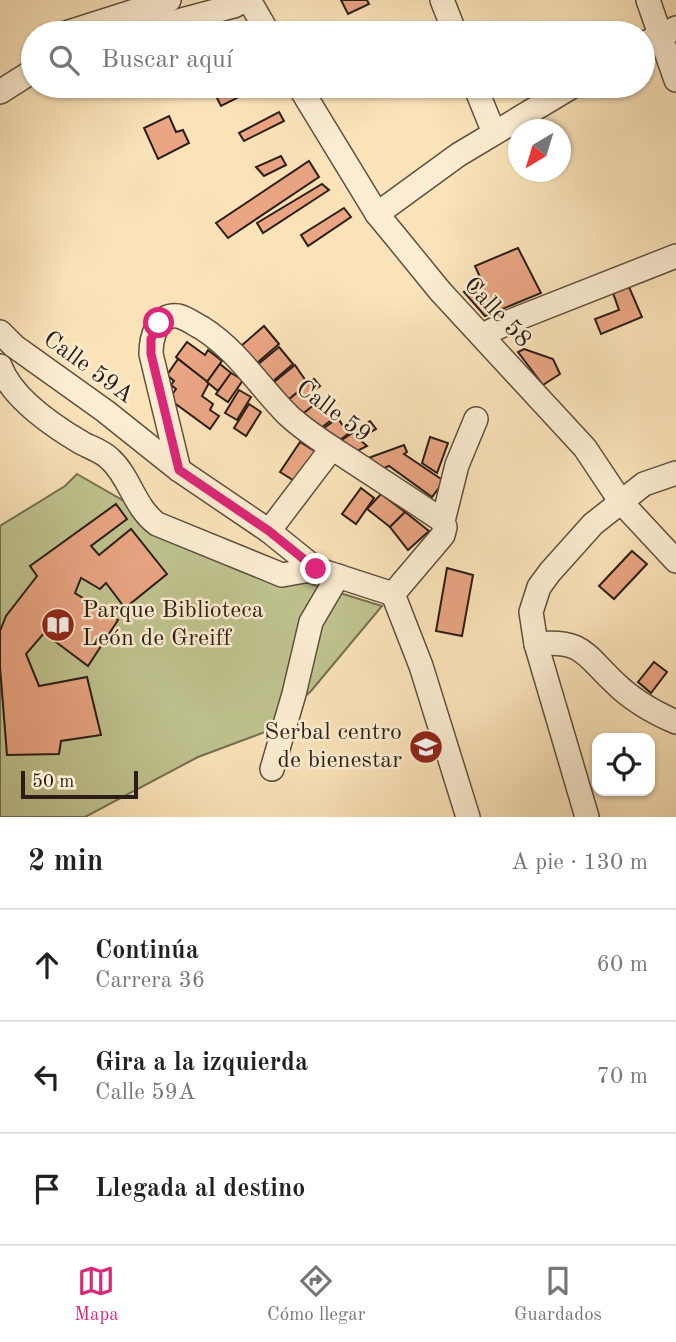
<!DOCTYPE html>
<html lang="es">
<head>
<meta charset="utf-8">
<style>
  body { margin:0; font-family:"Old Standard TT",serif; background:#f6f6f6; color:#222 }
  .controls { position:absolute; right:21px; bottom:21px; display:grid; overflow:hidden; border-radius:14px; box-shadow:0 2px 5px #0004 }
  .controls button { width:63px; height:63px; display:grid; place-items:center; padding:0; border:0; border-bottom:2px solid #e0e0e0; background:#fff; color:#222; font:35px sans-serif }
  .compass { position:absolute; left:508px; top:119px; width:63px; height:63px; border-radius:50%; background:#fff; box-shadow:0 2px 5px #0004; rotate:218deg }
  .scale { position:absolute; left:21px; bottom:18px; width:117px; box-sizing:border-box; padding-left:7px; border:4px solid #2b1e16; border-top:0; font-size:19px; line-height:24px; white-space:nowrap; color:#2b1e16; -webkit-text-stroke:5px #fcedd2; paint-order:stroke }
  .stop { position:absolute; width:21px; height:21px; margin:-16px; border:5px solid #db2777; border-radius:50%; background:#fff }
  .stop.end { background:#db2777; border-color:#fff; box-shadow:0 2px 7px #0008 }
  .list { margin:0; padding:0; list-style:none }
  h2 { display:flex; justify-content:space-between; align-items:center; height:91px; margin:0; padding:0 28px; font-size:30px }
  h2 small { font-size:23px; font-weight:400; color:#767676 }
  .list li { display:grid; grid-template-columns:46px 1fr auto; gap:21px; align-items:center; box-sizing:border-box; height:112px; padding:0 28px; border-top:2px solid #e0e0e0 }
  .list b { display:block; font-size:26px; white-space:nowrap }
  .list p { margin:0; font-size:23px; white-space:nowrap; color:#767676 }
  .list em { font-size:23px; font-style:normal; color:#767676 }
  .icon { flex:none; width:38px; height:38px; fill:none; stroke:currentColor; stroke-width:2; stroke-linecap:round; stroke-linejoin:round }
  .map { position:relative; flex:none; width:676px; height:817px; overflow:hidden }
  .search { position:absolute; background:#fff; box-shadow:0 2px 5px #0004; left:21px; right:21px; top:21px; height:77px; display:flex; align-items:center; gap:18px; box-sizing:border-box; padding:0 24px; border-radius:38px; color:#767676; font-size:26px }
  .sheet { height:427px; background:#fff }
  nav { display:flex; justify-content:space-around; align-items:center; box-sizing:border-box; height:98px; border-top:2px solid #e0e0e0; background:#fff; font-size:19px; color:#767676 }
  nav a { display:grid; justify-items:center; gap:4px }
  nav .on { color:#db2777 }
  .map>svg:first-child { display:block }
</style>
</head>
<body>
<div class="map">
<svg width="676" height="817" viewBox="0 0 676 817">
  <rect width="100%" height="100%" fill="#fae3b9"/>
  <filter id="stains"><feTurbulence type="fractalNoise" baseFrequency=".00286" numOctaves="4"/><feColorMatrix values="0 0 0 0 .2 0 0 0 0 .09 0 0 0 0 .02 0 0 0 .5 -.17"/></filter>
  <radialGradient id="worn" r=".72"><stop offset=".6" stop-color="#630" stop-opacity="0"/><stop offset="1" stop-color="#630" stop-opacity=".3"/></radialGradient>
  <path fill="#bfc38f" stroke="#757052" stroke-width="2" d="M77 474 178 532 266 570 382 606 311 691 265 732 198 757 85 817H0V526L65 486Z"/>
  <g fill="#eaa583" stroke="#2b1e16" stroke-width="2">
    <path d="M341 0H367L369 4 348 14Z"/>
    <path d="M230 86H261L221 106 215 94Z"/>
    <path d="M279 112 284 121 244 141 239 133Z"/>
    <path d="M169 116 176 132 183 130 189 143 158 159 144 128Z"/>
    <path d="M281 156 286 165 264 176 256 167Z"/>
    <path d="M309 161 319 177 228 238 216 223Z"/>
    <path d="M322 184 329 190 263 233 257 223Z"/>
    <path d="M344 208 351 217 308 246 301 235Z"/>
    <path d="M518 248 541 293 485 316 464 292 476 288 480 277 475 266Z"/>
    <path d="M629 287 642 317 601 334 595 319 619 310 613 293Z"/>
    <path d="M264 326 279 344 257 363 241 346Z"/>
    <path d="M187 342 205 355 208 350 222 361 207 382 176 357Z"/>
    <path d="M279 347 293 364 271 383 256 366Z"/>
    <path d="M524 349 553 359 560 374 543 385 518 352Z"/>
    <path d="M178 359 209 383 202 396 213 404 210 410 219 416 210 429 169 399 176 389 171 385 174 381 167 375Z"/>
    <path d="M220 364 231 373 218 391 207 382Z"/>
    <path d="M295 365 308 384 288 400 274 382Z"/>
    <path d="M231 373 243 380 228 402 216 394Z"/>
    <path d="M314 379 320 386 313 391 321 400 300 417 288 400Z"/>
    <path d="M239 390 251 397 237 420 225 413Z"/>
    <path d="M319 401 337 416 314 433 296 419Z"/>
    <path d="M249 404 261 412 246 436 234 428Z"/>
    <path d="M338 418 348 434 334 444 317 433Z"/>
    <path d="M370 421 376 429 359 439 367 446 351 454 336 444Z"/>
    <path d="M430 437 448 443 437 473 422 463Z"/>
    <path d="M300 442 316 452 296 482 280 472Z"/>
    <path d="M404 445 407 452 404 454 444 481 432 497 389 466 377 471 360 461Z"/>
    <path d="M361 488 374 498 356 524 342 514Z"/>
    <path d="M381 494 405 512 390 527 367 509Z"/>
    <path d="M116 504 127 519 91 546 99 555 131 529 167 574 125 608 106 583 100 589 81 578 75 593 118 620 88 666 44 633 26 654 39 686 87 677 101 735 61 741 59 754 7 755 0 667V631L6 616 37 576 30 566Z"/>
    <path d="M405 512 429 531 408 550 390 527Z"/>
    <path d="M632 551 647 564 614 599 599 586Z"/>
    <path d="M447 568 473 575 462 636 436 631Z"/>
    <path d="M654 662 667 672 651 693 638 682Z"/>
  </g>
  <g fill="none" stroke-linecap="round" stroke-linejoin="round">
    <g stroke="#5f4f3f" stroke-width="26">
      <g id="minor">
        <path d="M249 0 268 33"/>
        <path d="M442 0 455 33"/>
        <path d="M648 0 676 80"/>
        <path d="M66 33 169 0"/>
        <path d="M133 33 234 6 245 0"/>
        <path d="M643 44 676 28"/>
        <path d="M299 86 377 214 396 237 440 291 585 448 621 502 676 561"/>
        <path d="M475 86 494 133"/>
        <path d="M0 92 33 71"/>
        <path d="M377 214 458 155 573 86"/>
        <path d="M0 332 14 346 105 411 179 470 269 531 316 569 393 594"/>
        <path d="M483 335 511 321 676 256"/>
        <path d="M0 366C12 398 53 426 82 443 91 448 102 451 110 459 130 477 134 507 157 524L282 575 316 569"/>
        <path d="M179 470 151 354C151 338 157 313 178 316 187 318 194 324 202 328 238 351 259 386 288 415 306 432 329 446 349 459 381 480 412 500 443 521"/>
        <path d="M269 531 332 448"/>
        <path d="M393 594 421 666 468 817"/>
        <path d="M393 594 443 535 445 527 443 521 457 465 476 419"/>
        <path d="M536 644C583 639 585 655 615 683 632 700 655 713 676 722"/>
        <path d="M272 769 294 694 311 622 338 576"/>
        <path d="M587 817 536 644 531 612 539 587 550 572 593 524 621 502 644 484 676 473"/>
      </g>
    </g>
    <use href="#minor" stroke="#fcedd2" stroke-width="23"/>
  </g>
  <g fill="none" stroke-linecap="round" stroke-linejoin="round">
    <path stroke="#db2777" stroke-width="9" d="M159 323 151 339V354L179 470 269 531 316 569"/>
  </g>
  <defs>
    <g id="library-disc" transform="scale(1.75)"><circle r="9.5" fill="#8f2418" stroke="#fcedd2"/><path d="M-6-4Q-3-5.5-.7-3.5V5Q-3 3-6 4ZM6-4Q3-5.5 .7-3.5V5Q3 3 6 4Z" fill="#fff"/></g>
    <g id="school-disc" transform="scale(1.75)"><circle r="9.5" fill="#8f2418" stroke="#fcedd2"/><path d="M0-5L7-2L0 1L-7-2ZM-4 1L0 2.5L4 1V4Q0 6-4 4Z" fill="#fff"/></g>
  </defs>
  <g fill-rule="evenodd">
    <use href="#library-disc" x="58" y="625"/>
    <use href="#school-disc" x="426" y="747"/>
  </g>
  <g text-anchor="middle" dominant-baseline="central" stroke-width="5" stroke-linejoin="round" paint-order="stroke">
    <g font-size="24" fill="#2b1e16" stroke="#fcedd2">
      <text transform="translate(497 313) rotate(47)">Calle 58</text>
      <text transform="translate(88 368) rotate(36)">Calle 59A</text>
      <text transform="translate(333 412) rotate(37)">Calle 59</text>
    </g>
    <g font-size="24" fill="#2b1e16" stroke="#fcedd2" text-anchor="start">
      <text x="82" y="611">Parque Biblioteca<tspan x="82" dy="28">León de Greiff</tspan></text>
      <text x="402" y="733" text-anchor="end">Serbal centro<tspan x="402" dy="28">de bienestar</tspan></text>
    </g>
  </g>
  <rect width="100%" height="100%" filter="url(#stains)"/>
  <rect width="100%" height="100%" fill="url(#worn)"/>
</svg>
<div class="controls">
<button><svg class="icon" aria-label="locate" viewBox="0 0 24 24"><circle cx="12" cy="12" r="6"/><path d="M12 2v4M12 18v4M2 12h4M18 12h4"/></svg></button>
</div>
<svg class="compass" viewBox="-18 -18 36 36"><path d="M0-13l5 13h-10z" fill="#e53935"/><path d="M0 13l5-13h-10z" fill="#767676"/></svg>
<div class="scale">50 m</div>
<div class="stop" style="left:159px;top:323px"></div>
<div class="stop end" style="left:316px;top:569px"></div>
<div class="search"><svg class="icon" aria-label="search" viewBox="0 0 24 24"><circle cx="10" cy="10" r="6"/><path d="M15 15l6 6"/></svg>Buscar aquí</div>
</div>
<section class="sheet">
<h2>2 min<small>A pie · 130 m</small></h2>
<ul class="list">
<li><svg class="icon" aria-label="ahead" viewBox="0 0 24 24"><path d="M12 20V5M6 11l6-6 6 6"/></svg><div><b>Continúa</b><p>Carrera 36</p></div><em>60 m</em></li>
<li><svg class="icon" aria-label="left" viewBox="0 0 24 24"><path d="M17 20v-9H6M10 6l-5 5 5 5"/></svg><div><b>Gira a la izquierda</b><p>Calle 59A</p></div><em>70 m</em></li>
<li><svg class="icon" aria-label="arrive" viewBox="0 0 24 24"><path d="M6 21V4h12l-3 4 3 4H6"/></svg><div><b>Llegada al destino</b></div></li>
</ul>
</section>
<nav>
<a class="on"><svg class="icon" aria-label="map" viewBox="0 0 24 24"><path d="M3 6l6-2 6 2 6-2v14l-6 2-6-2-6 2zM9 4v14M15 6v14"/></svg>Mapa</a>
<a><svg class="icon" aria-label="directions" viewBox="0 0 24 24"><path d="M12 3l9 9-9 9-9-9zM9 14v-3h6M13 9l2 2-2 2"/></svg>Cómo llegar</a>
<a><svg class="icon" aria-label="saved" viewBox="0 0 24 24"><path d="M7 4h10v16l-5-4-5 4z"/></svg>Guardados</a>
</nav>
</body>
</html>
